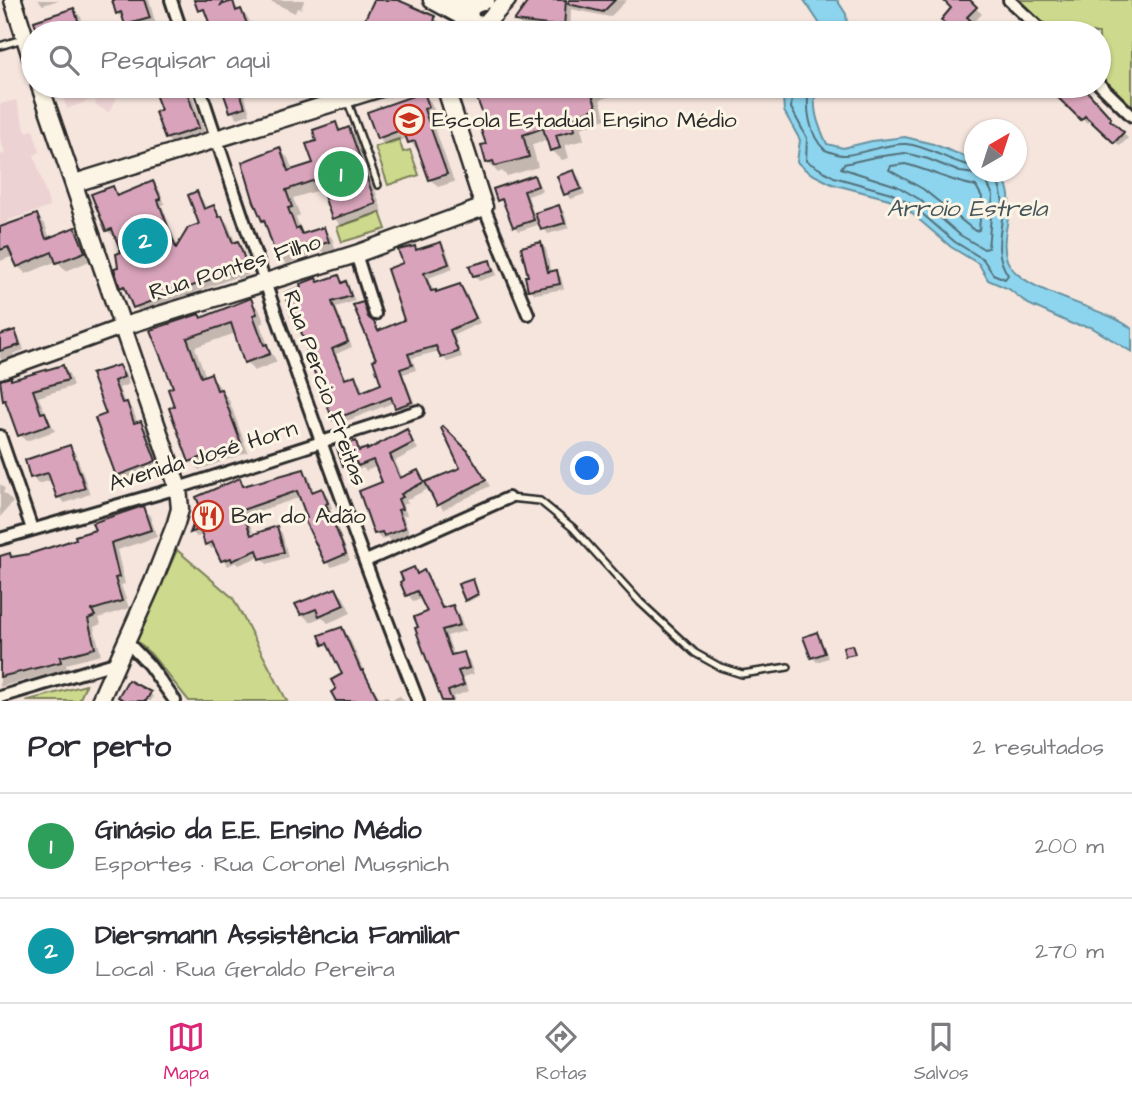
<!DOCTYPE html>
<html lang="pt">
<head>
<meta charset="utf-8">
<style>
  body { margin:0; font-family:"Architects Daughter",sans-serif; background:#f7f7f7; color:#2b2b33 }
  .compass { position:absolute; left:964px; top:119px; width:63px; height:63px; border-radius:50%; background:#fff; box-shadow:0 2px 5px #0004; rotate:39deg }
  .you { position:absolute; left:588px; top:469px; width:24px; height:24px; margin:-18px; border:5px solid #fff; border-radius:50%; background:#1a73e8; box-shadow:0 0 0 10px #1a73e833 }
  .badge { display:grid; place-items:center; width:46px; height:46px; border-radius:50%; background:#db2777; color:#fff; font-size:23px; font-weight:700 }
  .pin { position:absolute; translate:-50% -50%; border:4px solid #fff; box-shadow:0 2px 7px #0006 }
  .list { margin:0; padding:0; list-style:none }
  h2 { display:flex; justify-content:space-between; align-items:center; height:91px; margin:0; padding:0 28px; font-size:30px }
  h2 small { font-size:23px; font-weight:400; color:#7c7c81 }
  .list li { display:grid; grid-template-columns:46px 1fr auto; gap:21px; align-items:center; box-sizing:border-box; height:105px; padding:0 28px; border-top:2px solid #e1e1e2 }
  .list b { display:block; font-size:26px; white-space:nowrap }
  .list p { margin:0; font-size:23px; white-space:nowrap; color:#7c7c81 }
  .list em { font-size:23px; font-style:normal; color:#7c7c81 }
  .icon { flex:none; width:38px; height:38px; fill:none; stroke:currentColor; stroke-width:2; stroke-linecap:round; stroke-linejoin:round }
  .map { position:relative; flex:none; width:1132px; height:701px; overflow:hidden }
  .search { position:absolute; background:#fff; box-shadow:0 2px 5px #0004; left:21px; right:21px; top:21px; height:77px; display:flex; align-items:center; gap:18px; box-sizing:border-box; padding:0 24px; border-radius:38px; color:#7c7c81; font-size:26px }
  .sheet { height:301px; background:#fff }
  nav { display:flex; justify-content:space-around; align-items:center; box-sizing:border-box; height:98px; border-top:2px solid #e1e1e2; background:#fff; font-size:19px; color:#7c7c81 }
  nav a { display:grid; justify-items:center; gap:4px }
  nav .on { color:#db2777 }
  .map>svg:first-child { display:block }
</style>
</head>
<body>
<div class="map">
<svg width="1132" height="701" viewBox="0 0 1132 701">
  <rect width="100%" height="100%" fill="#f5e5dd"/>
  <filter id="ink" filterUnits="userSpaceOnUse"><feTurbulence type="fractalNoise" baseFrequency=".0143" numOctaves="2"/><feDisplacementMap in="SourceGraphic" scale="14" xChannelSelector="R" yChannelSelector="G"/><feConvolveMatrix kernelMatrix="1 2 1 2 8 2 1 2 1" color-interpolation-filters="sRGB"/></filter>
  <g filter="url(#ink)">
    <g fill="#edd2d3">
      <path d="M60 86H120L121 89 115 91 116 100 109 112 95 105 96 101 93 99 67 109Z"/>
      <path d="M16 100 26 132 33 130 40 152 34 155 50 207 8 220 9 226 0 229V155L5 153 0 138V104Z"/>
    </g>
    <g fill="#cdd98c" stroke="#7c825c" stroke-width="2">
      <path d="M1010 0H1132V112L1099 81V33H1046Z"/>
      <path d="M399 139 403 152 410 150 419 175 388 185 375 147Z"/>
      <path d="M380 212 386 229 342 242 337 227Z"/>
      <path d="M177 550 233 598 287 701H189L151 654 136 641Z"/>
      <path d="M86 685 79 701H25Z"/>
    </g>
    <g fill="#8dd5ee" stroke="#6691a0" stroke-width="2">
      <path d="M804 0H837L846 14 848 33H819L822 27Z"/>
      <path d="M786 86H816C812 109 817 123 827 144L843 148 872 141 905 137 933 144 974 160V172H998C1001 177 1007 184 1008 190 1014 213 999 238 1007 260 1019 293 1104 306 1132 329V352L1091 327 1072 324 1028 304 1009 289 988 280 979 264 951 247 909 211 889 199 832 184 808 172 797 162 800 140 784 111 783 97Z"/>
    </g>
    <g fill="#0003">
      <path d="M38 0H59L43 5Z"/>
      <path d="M113 0H149L156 25 134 31 117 13Z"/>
      <path d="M196 0H223L225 6 232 3 248 18 253 31 247 33H215L209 19 210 9 204 11Z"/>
      <path d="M268 0H303L304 1 301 9 297 8 295 13Z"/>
      <path d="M376 0H394L434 17 442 25V32L378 33 369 25Z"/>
      <path d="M529 0H627L610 17 571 9 570 32 522 26 516 20 530 1Z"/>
      <path d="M945 0H967L982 14 972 24 981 33H954V8Z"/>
      <path d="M74 10 81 17 86 33H38L36 22Z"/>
      <path d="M499 26 507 33H490Z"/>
      <path d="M143 86H189L206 136 174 146 166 138 163 111 155 87 147 90Z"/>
      <path d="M223 86H257L258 89 244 93 250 114 238 118 231 111Z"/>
      <path d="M307 86H351L316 99Z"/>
      <path d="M474 86H611L614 94 600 100 606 119 581 128 584 140 565 145 569 158 562 160 552 150 549 139 532 145 538 167 507 176 502 171 498 173 488 162 483 147 488 145 486 118Z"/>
      <path d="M1044 86H1076L1084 94 1086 93 1128 138 1120 146 1091 119 1087 123 1053 90 1051 92Z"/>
      <path d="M423 94 431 102 436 115 431 117 454 182 438 187 430 179 420 149 417 150 408 138 386 146 378 138Z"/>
      <path d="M336 124 343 131 349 129 357 138 383 213 342 227 334 218 323 189 293 198 300 215 296 217 301 231 304 235 324 229 332 238 336 251 326 254 323 251 287 264 278 255 267 223 263 220 279 149 288 158 293 171 315 165 319 142Z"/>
      <path d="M574 172 579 177 585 194 571 199 566 194Z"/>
      <path d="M533 177 538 182 542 191 528 196 534 215 559 207 564 212 569 228 548 234 541 224 519 231 514 226 506 204 499 200Z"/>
      <path d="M153 183 159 189 165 204 162 205 178 248 201 225 196 193 202 199 207 210 214 207 228 224 236 244 243 249 249 266 245 267 248 275 238 279 236 277 140 313 122 287 121 268 123 253 116 235 113 236 107 230 112 188 119 197Z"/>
      <path d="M37 216 45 224 50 239 75 229 83 237 92 260 66 271 57 261 26 274 18 266 14 256 0 261V231Z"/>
      <path d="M441 244 446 249 453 269 428 278 434 292 437 293 460 286 465 291 480 323 454 335 462 357 447 362 440 351 412 358 416 370 403 374 416 407 402 412 395 402 339 424 334 419 298 321 293 316 319 284 338 277 350 289 355 301 336 307 352 347 336 354 347 380 355 377 360 382 363 392 383 385 362 304 367 309 372 322 380 332 407 321 406 264 414 248 418 252Z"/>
      <path d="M541 244 546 249 551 273 556 272 561 277 564 289 535 294 530 289Z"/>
      <path d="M489 262 494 267 497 275 479 281 474 276Z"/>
      <path d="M250 300 259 309 264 322 260 324 270 350 277 362 254 371 246 362 236 333 195 347 206 377 211 375 229 400 248 452 199 470 191 461 177 407 175 388 153 331 199 316 203 320Z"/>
      <path d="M14 332 20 338 24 350 13 354 15 359 5 363 0 358V337Z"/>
      <path d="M63 367 69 374 73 386 38 397 55 431 26 441 20 435 0 381 10 379 12 381Z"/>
      <path d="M118 367 125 373 129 384 119 388 125 404 133 410 138 424 140 423 147 429 161 468 124 481 117 475 108 415 93 376Z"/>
      <path d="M444 430 472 457 490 486 443 510 430 488 406 500 408 503 403 505 407 515 403 516 410 534 391 541 388 537 382 540 376 534 384 483 378 466 366 471 363 468 351 472 345 466 355 443 363 452H368L406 431 418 449 395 461 403 479 417 472 426 483 462 469Z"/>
      <path d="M70 447 76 454 90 494 65 503 58 497 52 480 38 484 32 477Z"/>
      <path d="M304 471 309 476 314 492 322 490 327 495 332 508 330 509 350 560 332 567 326 562 301 497 247 515 254 536 277 528 282 533 288 557 267 564 261 556 239 565 236 562 228 566 216 547 212 549 206 544 203 535 197 537 192 532 202 506 239 480 245 487Z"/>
      <path d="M0 484 5 489 3 492 13 502 0 517Z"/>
      <path d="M142 508 150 516 157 537 117 550 125 584 121 585 129 608 99 618 101 624 94 627 101 655 66 664 67 669 0 687V558L29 556 97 531Z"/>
      <path d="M414 569 419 575 424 572 430 579 444 609 453 607 459 613 465 631 447 636 454 656 463 653 469 660 474 674 463 677 469 691 453 697 455 701H443L429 613 422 598 414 602 408 595 402 583Z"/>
      <path d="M473 581 479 596 468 602 466 600Z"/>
      <path d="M336 590 344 598 351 613 328 623 322 617 310 622 302 614Z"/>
      <path d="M341 629 349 637 366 676 380 698 387 696 390 700 400 696 405 701H332L336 699 345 675 332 652 325 644Z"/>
      <path d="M816 634 821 639 828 658 817 662 812 657Z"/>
      <path d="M128 682 150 693 153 697 151 701H118Z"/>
    </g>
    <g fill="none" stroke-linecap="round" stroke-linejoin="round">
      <g stroke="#526f79" stroke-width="2">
        <path d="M793 86 791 108 807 138 806 161 834 177 891 193 912 205 955 242 983 259 993 274 1005 279 1008 275C988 244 1009 222 1001 192 1000 184 994 180 993 172"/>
        <path d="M809 86C806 106 808 135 825 150 831 152 839 156 846 155 866 153 886 143 906 144 930 146 951 164 974 166"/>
        <path d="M905 153 928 159 960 172 983 175 993 195 988 248 984 249 960 235 919 199 897 186 841 168 844 164 875 157Z"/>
        <path d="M905 164C929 170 952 182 976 186L982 197 979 230 975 231 923 189 889 170 891 166Z"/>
      </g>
    </g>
    <g fill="#d9a4bb" stroke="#2b2b2b" stroke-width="2">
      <path d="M112 0H144L150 18 125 25 121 12 116 14Z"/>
      <path d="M194 0H224L221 5 233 1 236 11 241 9 247 24 222 33H213L204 9 198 11Z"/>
      <path d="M374 0H398L435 16 434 25H427L430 33H374L364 21Z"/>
      <path d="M529 0H566L564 27 514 21Z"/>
      <path d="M569 0H615L603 12 568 4Z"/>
      <path d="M943 0H970L977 7 967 17 984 33H956L941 20 951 8Z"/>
      <path d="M74 8 82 33H38L34 21Z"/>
      <path d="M152 86H185L199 128 165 139 155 112 161 110Z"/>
      <path d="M221 86H238L245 107 230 112Z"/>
      <path d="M472 86H589L597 108 572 117 575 130 556 135 560 148 550 151 543 128 523 135 529 157 495 166 493 161 486 163 483 152 481 145 486 144 477 119 484 117Z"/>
      <path d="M1046 86H1078L1084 92 1086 90 1111 118 1110 120 1124 132 1114 143 1085 116 1081 120Z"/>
      <path d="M424 92 429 107 424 109 447 174 429 180 415 141 408 143 403 129 377 139 367 112Z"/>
      <path d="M336 122 339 131 349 127 376 204 332 219 318 179 286 190 292 207 288 208 296 229 299 227 302 234 324 227 329 242 315 246 314 243 276 256 264 220 262 221 254 202 242 162 280 147 288 171 313 163 306 144 316 141 313 130Z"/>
      <path d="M574 170 581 189 564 195 557 176Z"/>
      <path d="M534 175 538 186 524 191 534 220 513 227 502 199 497 201 493 189Z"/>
      <path d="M153 181 161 199 158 200 176 248 188 228 199 224 188 195 197 191 204 209 214 205 219 217 222 216 233 243 238 241 245 260 241 262 244 270 231 275 230 272 133 308 124 286 120 288 114 268 118 267 116 254 121 252 112 229 106 231 91 194 113 186 117 196Z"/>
      <path d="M559 205 565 223 541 230 535 213Z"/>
      <path d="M37 214 46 239 75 227 85 252 56 263 52 252 17 267 8 247 0 250V227Z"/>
      <path d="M441 242 449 264 424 273 431 291 436 290V292L460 284 476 318 450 330 458 352 441 358 436 346 408 354 412 365 400 369 412 402 395 408 391 397 333 420 311 364 296 315 292 317 284 293 301 287 300 284 316 278 318 282 339 275 342 283 346 281 351 296 332 302 348 342 332 349 345 379 355 375 361 392 381 384 373 360 376 359 353 305 363 302 368 317 374 322 378 331 404 320 387 269 403 263 398 250 415 246 416 250Z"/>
      <path d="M541 242 548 272 557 270 560 284 528 290 525 276H528L521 247Z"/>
      <path d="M490 260 493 271 473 276 469 266Z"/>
      <path d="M251 298 257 314 253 315 264 345 267 344 270 354 244 363 231 323 187 338 201 377 211 373 217 390 221 389 241 443 189 462 169 408 174 406 168 389 173 387 150 330 199 314 201 318Z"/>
      <path d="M15 330 20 345 0 351V335Z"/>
      <path d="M63 365 68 380 33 390 41 413 45 412 50 425 18 436 5 400 3 401 0 380 11 377V380Z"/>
      <path d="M119 365 124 377 114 381 122 403 127 402 134 423 141 421 156 461 116 476 95 418 106 414 91 374Z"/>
      <path d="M443 426 467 450 486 480 437 506 425 482 460 468 441 428Z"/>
      <path d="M407 429 413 443 390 455 400 478 418 470 424 482 401 494 403 497 398 499 402 509 398 510 405 528 384 536 382 532 374 534 359 491 382 482 373 460 358 466 356 462 343 467 337 448 356 441 359 451 367 448V450Z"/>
      <path d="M70 445 85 488 57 498 48 473 30 478 25 460Z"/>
      <path d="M304 469 312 492 322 488 328 503 326 504 346 554 325 563 304 519 307 518 297 491 242 510 251 535 277 526 284 552 260 559 257 550 232 561 231 558 221 561 212 542 205 545 200 529 190 533 200 506 196 497 240 478 243 486Z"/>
      <path d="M143 506 151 530 111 543 119 577 115 578 122 601 92 610 95 616 88 619 95 648 60 657 61 662 0 677V556L10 553 11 557 29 554 76 539 75 536 95 530 92 523Z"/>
      <path d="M414 567 417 574 424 570 442 608 453 605 460 625 442 630 451 655 464 652 469 668 458 671 464 685 448 691 452 701H442L415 628 418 627 414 617 427 612 417 591 406 596 400 582 403 580 400 573Z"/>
      <path d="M473 579 478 594 465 601 458 584Z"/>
      <path d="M336 588 344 605 319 616 316 609 301 615 295 604Z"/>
      <path d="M342 627 361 671 363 670 379 701H336L331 692 336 689 331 680 342 674 327 643 323 645 319 635Z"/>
      <path d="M817 632 825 653 811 658 803 637Z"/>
      <path d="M852 645 855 654 845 656 843 647Z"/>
      <path d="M128 680 151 692 146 701H126L118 697Z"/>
    </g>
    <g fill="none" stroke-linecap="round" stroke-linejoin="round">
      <g stroke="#2b2b2b" stroke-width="10">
        <g id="service">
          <path d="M0 46 22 39"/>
          <path d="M348 102 378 185"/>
          <path d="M509 498 540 501 573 528 640 602 695 653 720 667 742 674 788 667"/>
        </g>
      </g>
      <g stroke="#2b2b2b" stroke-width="16">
        <g id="minor">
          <path d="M171 0 182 33"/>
          <path d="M1009 0 1044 33"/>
          <path d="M1099 84 1132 116"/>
          <path d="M199 86C267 293 339 498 418 701"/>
          <path d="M484 207 528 314"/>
          <path d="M356 254 375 314"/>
          <path d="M0 436 32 529"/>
          <path d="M0 539 178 488 418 411"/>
          <path d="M366 561 508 498"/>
          <path d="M126 641 149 665 175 701"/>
          <path d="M0 697 118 662"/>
        </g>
      </g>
      <g stroke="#2b2b2b" stroke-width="19">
        <path id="tertiary" d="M0 371 124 326"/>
      </g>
      <g stroke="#2b2b2b" stroke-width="21">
        <g id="secondary">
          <path d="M13 0 33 63"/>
          <path d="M432 0 478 25 486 23 507 0"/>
          <path d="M455 0 475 4"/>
          <path d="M471 21 469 13 472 6 486 0"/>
          <path d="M40 86 178 488 180 509 176 523 153 582 100 701"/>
          <path d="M75 183 387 86"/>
          <path d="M124 326 356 254 484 207 445 86"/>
        </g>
      </g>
      <use href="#service" stroke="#fcf5e5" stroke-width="5"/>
      <use href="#minor" stroke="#fcf5e5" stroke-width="10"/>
      <use href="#tertiary" stroke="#fcf5e5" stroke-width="14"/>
      <use href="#secondary" stroke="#fcf5e5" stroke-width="16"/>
    </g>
  </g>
  <defs>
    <g id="school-ring" transform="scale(1.575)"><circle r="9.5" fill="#fcf5e5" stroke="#c8321e" stroke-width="1.5"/><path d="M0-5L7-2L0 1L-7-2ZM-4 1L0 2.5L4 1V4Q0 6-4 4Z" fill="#c8321e"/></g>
    <g id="restaurant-ring" transform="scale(1.575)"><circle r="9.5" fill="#fcf5e5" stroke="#c8321e" stroke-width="1.5"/><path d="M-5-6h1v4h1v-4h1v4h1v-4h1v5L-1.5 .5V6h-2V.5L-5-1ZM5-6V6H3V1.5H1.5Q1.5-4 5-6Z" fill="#c8321e"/></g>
  </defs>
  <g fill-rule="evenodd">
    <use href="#school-ring" x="409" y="120"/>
    <use href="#restaurant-ring" x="208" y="516"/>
  </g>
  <g text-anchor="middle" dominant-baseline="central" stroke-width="6" stroke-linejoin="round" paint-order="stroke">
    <g font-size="23" fill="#2b2b2b" stroke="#fcf5e5" text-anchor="start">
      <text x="432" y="120">Escola Estadual Ensino Médio</text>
      <text x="231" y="516">Bar do Adão</text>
    </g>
    <g font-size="23" fill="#2b2b2b" stroke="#fcf5e5">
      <text transform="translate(235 267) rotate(-17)">Rua Pontes Filho</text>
      <text transform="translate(325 388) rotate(70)">Rua Percio Freitas</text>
      <text transform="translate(203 456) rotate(-17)">Avenida José Horn</text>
    </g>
    <g font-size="24" font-style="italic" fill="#44565c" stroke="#fcf5e5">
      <text x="967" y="209">Arroio Estrela</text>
    </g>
  </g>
</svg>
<svg class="compass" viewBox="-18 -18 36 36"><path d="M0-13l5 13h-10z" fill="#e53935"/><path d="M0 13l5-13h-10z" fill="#7c7c81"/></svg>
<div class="you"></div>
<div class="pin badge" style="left:341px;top:174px;background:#2e9e5b">1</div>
<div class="pin badge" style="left:145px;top:241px;background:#0f9aa8">2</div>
<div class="search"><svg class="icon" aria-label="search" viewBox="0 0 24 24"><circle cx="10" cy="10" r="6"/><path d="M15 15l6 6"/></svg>Pesquisar aqui</div>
</div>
<section class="sheet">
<h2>Por perto<small>2 resultados</small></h2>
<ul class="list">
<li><span class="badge" style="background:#2e9e5b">1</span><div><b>Ginásio da E.E. Ensino Médio</b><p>Esportes · Rua Coronel Mussnich</p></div><em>200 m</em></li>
<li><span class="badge" style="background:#0f9aa8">2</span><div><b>Diersmann Assistência Familiar</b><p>Local · Rua Geraldo Pereira</p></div><em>270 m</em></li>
</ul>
</section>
<nav>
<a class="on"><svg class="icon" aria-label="map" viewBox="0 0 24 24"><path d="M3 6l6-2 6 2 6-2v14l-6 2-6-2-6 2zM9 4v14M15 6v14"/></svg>Mapa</a>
<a><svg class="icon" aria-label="directions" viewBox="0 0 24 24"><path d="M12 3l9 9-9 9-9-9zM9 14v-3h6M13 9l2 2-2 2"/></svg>Rotas</a>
<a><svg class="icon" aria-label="saved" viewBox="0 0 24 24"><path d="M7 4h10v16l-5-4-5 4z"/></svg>Salvos</a>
</nav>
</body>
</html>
